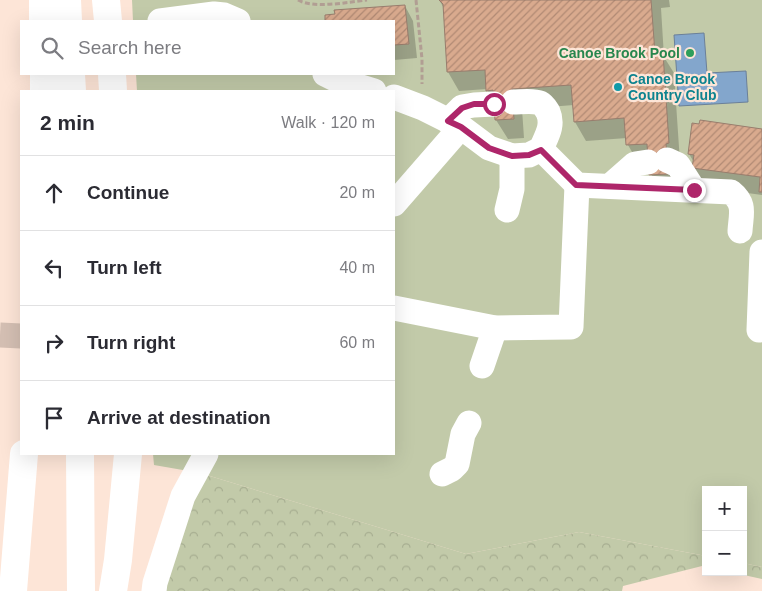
<!DOCTYPE html>
<html lang="en">
<head>
<meta charset="utf-8">
<style>
  body { margin:0; font-family:Helvetica,sans-serif; background:#f2f2f3; color:#2b2b33 }
  .controls { position:absolute; right:15px; bottom:15px; display:grid; overflow:hidden; border-radius:0px; box-shadow:0 5px 20px #0002 }
  .controls button { width:45px; height:45px; display:grid; place-items:center; padding:0; border:0; border-bottom:1px solid #e1e1e2; background:#fff; color:#2b2b33; font:25px sans-serif }
  .stop { position:absolute; width:15px; height:15px; margin:-11px; border:4px solid #ae266a; border-radius:50%; background:#fff }
  .stop.end { background:#ae266a; border-color:#fff; box-shadow:0 1px 5px #0008 }
  .list { margin:0; padding:0; list-style:none }
  h2 { display:flex; justify-content:space-between; align-items:center; height:65px; margin:0; padding:0 20px; font-size:21px }
  h2 small { font-size:16px; font-weight:400; color:#7c7c81 }
  .list li { display:grid; grid-template-columns:32px 1fr auto; gap:15px; align-items:center; box-sizing:border-box; height:75px; padding:0 20px; border-top:1px solid #e1e1e2 }
  .list b { display:block; font-size:19px; white-space:nowrap }
  .list em { font-size:16px; font-style:normal; color:#7c7c81 }
  .icon { flex:none; width:28px; height:28px; fill:none; stroke:currentColor; stroke-width:2; stroke-linecap:round; stroke-linejoin:round }
  .map { position:relative; flex:none; width:762px; height:591px; overflow:hidden }
  .search { position:absolute; background:#fff; box-shadow:0 5px 20px #0002; left:20px; top:20px; width:375px; height:55px; display:flex; align-items:center; gap:12px; box-sizing:border-box; padding:0 18px; border-radius:0px; color:#7c7c81; font-size:19px }
  .panel { position:absolute; background:#fff; box-shadow:0 5px 20px #0002; left:20px; top:90px; width:375px; height:365px; border-radius:0px }
  .map>svg:first-child { display:block }
</style>
</head>
<body>
<div class="map">
<svg width="762" height="591" viewBox="0 0 762 591">
  <defs>
    <pattern id="forest-crowns" width="20" height="18" patternUnits="userSpaceOnUse" patternTransform="scale(1.25)"><rect width="20" height="18" fill="#c2caa9"/><path d="M2 6a3 3 0 1 1 6 0M12 15a3 3 0 1 1 6 0" fill="none" stroke="#a7ae91"/></pattern>
    <pattern id="building-hatch" width="6" height="6" patternUnits="userSpaceOnUse" patternTransform="scale(1.25)"><rect width="6" height="6" fill="#d9aa8e"/><path d="M-1 1l2-2M0 6l6-6M5 7l2-2" fill="none" stroke="#b18a74"/></pattern>
  </defs>
  <rect width="100%" height="100%" fill="#fde5d7"/>
  <path fill="#c2caa9" d="M132 0H762V567L743 563V490H706V556L579 532 466 554 200 473 154 465 153 454H394V91H137L136 74H394V21H133Z"/>
  <g fill="url(#forest-crowns)">
    <path d="M200 473 466 554 579 532 706 556V567L702 566 623 586 622 591H163Z"/>
    <path d="M743 563 762 567V579L730 572H743Z"/>
  </g>
  <path fill="#83a6cc" stroke="#6b8099" d="M704 33 707 73 746 71 748 102 679 106 674 35Z"/>
  <g fill="#0003">
    <path d="M439 0H669L670 7 661 8 664 57 674 73 680 162 678 193 662 194 651 174 639 164 628 145 627 138 586 141 575 122 574 105 522 109 524 138 508 139 496 120 495 105 487 89 459 91 448 72 444 8Z"/>
    <path d="M405 6 413 21 417 58 394 60V21H327L326 16Z"/>
    <path d="M762 130V195L704 187 693 168 694 162 689 154Z"/>
  </g>
  <g fill="url(#building-hatch)" stroke="#987d6d">
    <path d="M439 0H651L655 53H663L669 143 666 144 668 174 649 175 647 144 626 145 624 118 574 122 571 85 512 89 514 119 495 120 493 90 486 91 485 70 447 72 443 4Z"/>
    <path d="M405 5 409 44 394 45V21H325V15L335 14 334 10Z"/>
    <path d="M700 120 762 129V192H759L760 177 692 168 694 155 688 154 692 123 699 124Z"/>
  </g>
  <g fill="none" stroke-linecap="round" stroke-linejoin="round">
    <path stroke="#d4bfb3" stroke-width="25" stroke-dasharray="25 12" stroke-linecap="butt" d="M0 335 21 336"/>
    <g stroke="#b19e93" stroke-width="3" stroke-dasharray="5 2.5" stroke-linecap="butt">
      <path d="M298 0C314 9 349 2 367 0"/>
      <path d="M416 0 422 59V84"/>
    </g>
    <g stroke="#fff" stroke-width="25">
      <path d="M160 21 214 14 224 15 238 21"/>
      <path d="M325 74 335 79 374 91"/>
      <path d="M394 97 423 108 461 127 489 148 512 156 529 155 541 149C546 137 554 126 548 112 546 109 544 105 540 103 533 100 521 102 513 102"/>
      <path d="M448 121 462 107 474 105 494 104"/>
      <path d="M541 149 577 185 731 192C746 204 741 214 740 231"/>
      <path d="M667 160 678 165 694 190"/>
      <path d="M610 186 635 164 648 162"/>
      <path d="M394 204 461 127"/>
      <path d="M507 210 512 189V156"/>
      <path d="M394 308 495 328 571 327 577 185"/>
      <path d="M759 330 762 252"/>
      <path d="M482 366 495 328"/>
      <path d="M442 474 452 469 457 464 463 434 469 423"/>
      <path d="M154 591 155 583 183 496 206 454"/>
    </g>
    <g stroke="#fff" stroke-width="28">
      <path d="M106 0 108 21"/>
      <path d="M112 74 113 91"/>
      <path d="M113 591 118 560 128 454"/>
    </g>
    <g stroke="#fff" stroke-width="28">
      <path d="M43 0V21"/>
      <path d="M67 0 68 21"/>
      <path d="M71 74 72 91"/>
      <path d="M44 91V74"/>
      <path d="M80 454 81 591"/>
      <path d="M13 591 24 454"/>
    </g>
  </g>
  <g fill="none" stroke-linecap="round" stroke-linejoin="round">
    <path stroke="#ae266a" stroke-width="6" d="M494 104H474L462 108 448 121 461 127 489 148 512 156 529 155 541 150 576 185 694 190"/>
  </g>
  <circle fill="#2e9e5b" stroke="#fde5d7" stroke-width="2" cx="690" cy="53" r="5"/>
  <circle fill="#0f9aa8" stroke="#fde5d7" stroke-width="2" cx="618" cy="87" r="5"/>
  <g text-anchor="middle" dominant-baseline="central" stroke-width="4.5" stroke-linejoin="round" paint-order="stroke">
    <g font-size="14" font-weight="bold" fill="#27864d" stroke="#fde5d7" text-anchor="end">
      <text x="680" y="53">Canoe Brook Pool</text>
    </g>
    <g font-size="14" font-weight="bold" fill="#0d838f" stroke="#fde5d7" text-anchor="start">
      <text x="628" y="79">Canoe Brook<tspan x="628" dy="16">Country Club</tspan></text>
    </g>
  </g>
</svg>
<div class="controls">
<button>+</button>
<button>−</button>
</div>
<div class="stop" style="left:494px;top:104px"></div>
<div class="stop end" style="left:694px;top:190px"></div>
<div class="search"><svg class="icon" aria-label="search" viewBox="0 0 24 24"><circle cx="10" cy="10" r="6"/><path d="M15 15l6 6"/></svg>Search here</div>
<section class="panel">
<h2>2 min<small>Walk · 120 m</small></h2>
<ul class="list">
<li><svg class="icon" aria-label="ahead" viewBox="0 0 24 24"><path d="M12 20V5M6 11l6-6 6 6"/></svg><div><b>Continue</b></div><em>20 m</em></li>
<li><svg class="icon" aria-label="left" viewBox="0 0 24 24"><path d="M17 20v-9H6M10 6l-5 5 5 5"/></svg><div><b>Turn left</b></div><em>40 m</em></li>
<li><svg class="icon" aria-label="right" viewBox="0 0 24 24"><path d="M7 20v-9h11M14 6l5 5-5 5"/></svg><div><b>Turn right</b></div><em>60 m</em></li>
<li><svg class="icon" aria-label="arrive" viewBox="0 0 24 24"><path d="M6 21V4h12l-3 4 3 4H6"/></svg><div><b>Arrive at destination</b></div></li>
</ul>
</section>
</div>
</body>
</html>
